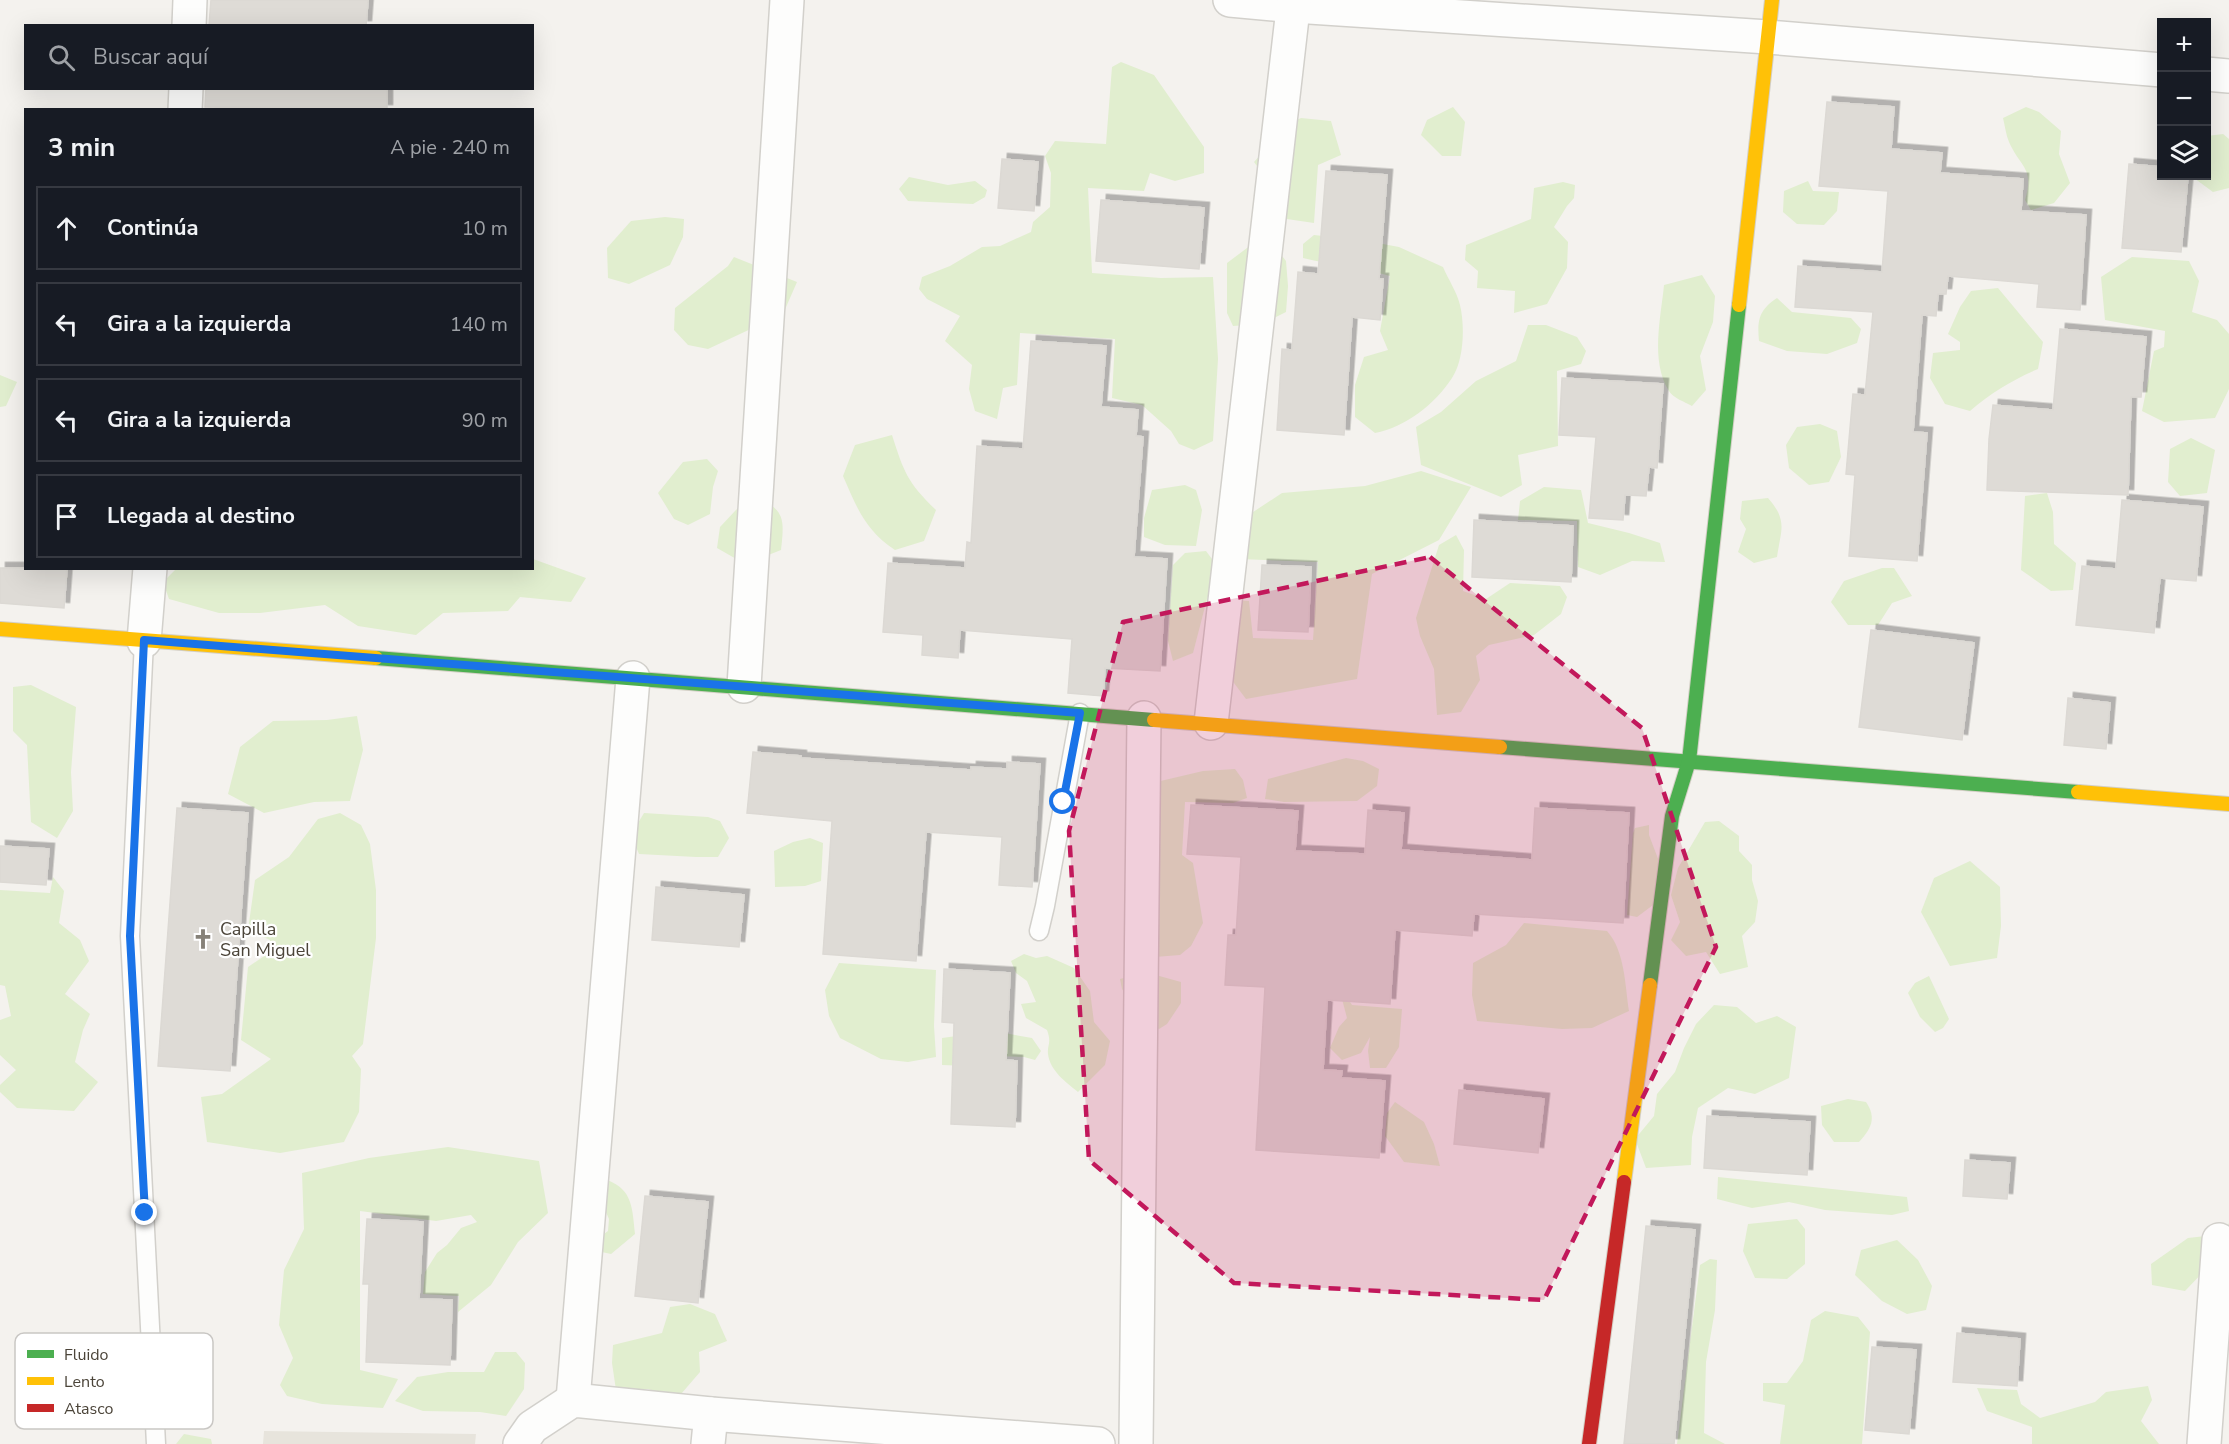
<!DOCTYPE html>
<html lang="es">
<head>
<meta charset="utf-8">
<style>
  body { margin:0; font-family:"Nunito Sans",sans-serif; background:#242831; color:#f1f3f6 }
  .controls { position:absolute; right:18px; top:18px; display:grid; overflow:hidden; border-radius:0px; box-shadow:0 6px 24px #0002 }
  .controls button { width:54px; height:54px; display:grid; place-items:center; padding:0; border:0; border-bottom:2px solid #363941; background:#171b24; color:#f1f3f6; font:30px sans-serif }
  .stop { position:absolute; width:18px; height:18px; margin:-14px; border:4px solid #1a73e8; border-radius:50%; background:#fff }
  .stop.end { background:#1a73e8; border-color:#fff; box-shadow:0 2px 6px #0008 }
  .list { margin:0; padding:0; list-style:none }
  h2 { display:flex; justify-content:space-between; align-items:center; height:78px; margin:0; padding:0 24px; font-size:26px }
  h2 small { font-size:20px; font-weight:400; color:#9ea1a6 }
  .list li { display:grid; grid-template-columns:39px 1fr auto; gap:18px; align-items:center; box-sizing:border-box; height:84px; margin:0 12px 12px; padding:0 12px; border:2px solid #363941; border-radius:0px }
  .list b { display:block; font-size:22px; white-space:nowrap }
  .list em { font-size:20px; font-style:normal; color:#9ea1a6 }
  .icon { flex:none; width:33px; height:33px; fill:none; stroke:currentColor; stroke-width:2; stroke-linecap:round; stroke-linejoin:round }
  .map { position:relative; flex:none; width:2229px; height:1444px; overflow:hidden }
  .search { position:absolute; background:#171b24; box-shadow:0 6px 24px #0002; left:24px; top:24px; width:510px; height:66px; display:flex; align-items:center; gap:15px; box-sizing:border-box; padding:0 21px; border-radius:0px; color:#9ea1a6; font-size:22px }
  .panel { position:absolute; background:#171b24; box-shadow:0 6px 24px #0002; left:24px; top:108px; width:510px; height:462px; border-radius:0px }
  .map>svg:first-child { display:block }
</style>
</head>
<body>
<div class="map">
<svg width="2229" height="1444" viewBox="0 0 2229 1444">
  <defs>
    <filter id="shadow"><feDropShadow dx="5.5" dy="-5.5" stdDeviation="0" flood-color="#0004"/></filter>
  </defs>
  <rect width="100%" height="100%" fill="#f4f2ee"/>
  <path fill="#e7e4dc" d="M264 1431 476 1434 475 1444H263Z"/>
  <g fill="#e1eecf">
    <path d="M1121 62 1154 75 1204 147V173L1175 181 1150 173 1144 191 1088 188 1092 273 1161 278 1213 277 1218 359 1213 441 1194 450 1179 444 1171 431 1142 405 1112 398 1115 339 1020 333 1017 385 1003 388 997 419 975 411 969 389 972 365 945 341 960 316 927 299 919 289 922 277 950 266 982 247 1000 246 1031 232 1033 222 1050 207 1051 173 1045 156 1055 141 1106 144 1112 67Z"/>
    <path d="M1453 107 1465 122 1461 156H1442L1421 135 1427 120Z"/>
    <path d="M2026 107 2039 112 2061 131 2059 154 2070 183 2054 203 2031 210 2025 200C2035 168 2020 167 2009 142 2006 135 2005 126 2003 118Z"/>
    <path d="M1301 118 1331 121 1341 155 1318 165 1314 223 1280 218 1278 194 1254 162 1288 124Z"/>
    <path d="M2223 134 2229 139V188L2213 192 2194 178 2193 176H2206L2207 136Z"/>
    <path d="M909 177 948 185 975 181 987 190 985 197 973 204 908 201 899 189Z"/>
    <path d="M1808 181 1813 191 1839 192 1837 211 1824 225 1797 224 1783 212 1784 191Z"/>
    <path d="M1563 182 1575 185 1574 198 1567 206 1554 227 1568 242 1567 268 1547 304 1514 313 1515 291 1477 288 1478 271 1465 260 1466 245 1531 219 1534 188Z"/>
    <path d="M665 217 684 219 683 237 670 265 629 284 608 278 607 248 631 221Z"/>
    <path d="M1314 235 1367 241 1399 247 1443 267C1448 279 1457 292 1460 305 1465 326 1464 360 1452 378 1435 404 1406 427 1375 433L1355 417V385L1364 357 1388 350 1380 331 1390 276C1361 267 1332 265 1303 258V244Z"/>
    <path d="M1272 243 1286 261 1288 286 1286 312 1262 324 1233 326 1227 313V263L1251 245Z"/>
    <path d="M734 257 797 282 783 314 708 349 688 345 674 330 675 308 728 266Z"/>
    <path d="M2132 257 2189 261 2199 281 2192 312 2217 320 2229 334V389L2215 418 2164 422 2142 411 2154 351 2164 347 2165 331 2105 320 2101 277Z"/>
    <path d="M1702 275 1715 296 1713 322 1700 356 1706 390 1692 406C1685 402 1673 398 1669 391 1650 361 1661 317 1664 285Z"/>
    <path d="M1998 288 2043 342 2038 369C2012 380 1991 393 1970 411L1945 404 1930 378 1933 353 1960 350V342L1948 334 1960 307 1971 291Z"/>
    <path d="M1777 298 1792 312 1851 318 1861 329 1857 343 1827 354 1787 351 1759 341C1757 320 1759 310 1777 298Z"/>
    <path d="M1528 325H1546L1577 337 1586 351 1581 364 1557 371 1558 446 1518 455 1522 485 1501 497 1421 465 1416 427 1441 412 1476 381 1516 361Z"/>
    <path d="M0 375 17 382 6 406 0 407Z"/>
    <path d="M1820 424 1837 431 1841 457 1829 482 1809 485 1789 468 1786 445 1797 427Z"/>
    <path d="M892 435C904 472 907 482 936 510L924 541 895 550C865 530 857 508 843 476L855 445Z"/>
    <path d="M2191 438 2215 450 2207 493 2180 496 2168 482 2170 449Z"/>
    <path d="M707 459 718 471 713 487 710 514 688 525 674 519 658 493 683 462Z"/>
    <path d="M1421 471 1471 487 1439 540 1372 574 1357 679 1246 699 1231 679 1233 600 1249 601 1253 638 1313 640 1318 562 1239 559 1244 518 1282 493 1365 486Z"/>
    <path d="M1185 485 1196 490 1202 510 1196 546 1165 545 1144 537V518L1152 490Z"/>
    <path d="M1544 487 1581 490 1588 523 1629 533 1660 543 1665 562 1632 561 1600 575 1578 567 1577 521 1518 520 1520 501Z"/>
    <path d="M2047 493 2053 512 2054 544 2076 563 2073 590 2051 591 2021 570 2025 496Z"/>
    <path d="M751 494C784 510 785 515 781 550L745 564 717 548 720 527Z"/>
    <path d="M1768 498C1788 521 1781 529 1777 557L1754 563 1738 552 1746 529 1740 519 1742 501Z"/>
    <path d="M1456 535 1464 550 1463 591 1486 599 1510 583 1560 586 1567 597 1561 614 1534 635 1489 645 1476 656 1480 680 1461 712 1437 715 1434 669 1420 636 1416 618 1439 545Z"/>
    <path d="M1206 551 1215 563V578L1207 599 1193 653 1173 661 1168 641 1173 565 1185 553Z"/>
    <path d="M533 559 586 578 571 602 520 597 508 611 443 613 416 635 358 626 325 605 260 613H219L169 599 163 582 176 569 532 568Z"/>
    <path d="M1882 568H1894L1912 596 1892 603 1878 625H1848L1831 602 1844 581Z"/>
    <path d="M31 685 76 707 71 772 73 811 57 838 31 822 27 745 13 731V687Z"/>
    <path d="M357 716 363 750 350 801 314 802 264 813 228 794 240 747 273 721 327 720Z"/>
    <path d="M1346 758 1363 761 1379 769 1377 786 1357 801 1284 802 1265 799 1268 779Z"/>
    <path d="M1235 769 1243 780 1247 798 1233 803 1185 802 1182 855 1193 863 1203 923 1191 946 1180 955 1155 957V864L1159 832 1152 801V783L1203 771Z"/>
    <path d="M340 813 361 825 370 844 376 890V938L363 1044 352 1056 361 1069 359 1112 344 1142 280 1153 207 1142 201 1097 222 1094 271 1059 241 1040 248 967 270 952V940L248 930 255 880 289 857 318 819Z"/>
    <path d="M644 813 708 817 720 821 729 838 718 857H696L639 854 631 835Z"/>
    <path d="M1719 821 1739 836V851L1752 865V880L1758 901 1755 922 1742 936 1748 967 1720 974 1706 952 1686 956 1671 940 1680 922 1671 895 1678 868 1705 822Z"/>
    <path d="M1649 825V835L1660 864 1653 905 1637 917 1627 915 1633 833 1635 828Z"/>
    <path d="M810 838 823 843 821 881 805 886 775 887 774 851 793 842Z"/>
    <path d="M1970 861 2000 887 2001 926 1997 958 1950 966 1921 912 1934 878Z"/>
    <path d="M53 877 64 891 59 923 80 940 89 961 65 994 90 1014 83 1030 75 1062 98 1082 74 1111 17 1108 0 1092V1085L16 1070 0 1055V1020L11 1016 5 986 0 985V890L50 893Z"/>
    <path d="M1524 923 1607 931C1625 951 1625 985 1629 1011L1592 1028 1562 1029 1477 1021 1472 995 1473 963 1506 945Z"/>
    <path d="M1024 954 1036 958 1047 956 1074 968 1090 991 1094 1022 1110 1041 1105 1065 1078 1092C1066 1082 1050 1071 1048 1054 1047 1044 1052 1044 1047 1030L1026 1018 1021 1004 1036 1002 1027 981 1016 973 1011 961Z"/>
    <path d="M839 963 936 970 934 1026 936 1057 908 1062 881 1059 840 1038 829 1016 825 990Z"/>
    <path d="M1145 972 1181 982V1003L1167 1024 1159 1029 1142 1021 1122 989 1120 979Z"/>
    <path d="M1929 976 1949 1019 1943 1028 1935 1032 1920 1017 1908 993 1915 983Z"/>
    <path d="M1342 999H1348L1352 1005 1402 1009 1399 1047 1386 1068H1370L1368 1051 1370 1037 1361 1053 1342 1060 1330 1048 1339 1027 1347 1018Z"/>
    <path d="M1714 1005 1737 1007 1756 1023 1777 1016 1796 1027 1789 1078 1755 1094 1728 1088 1698 1108 1692 1137 1691 1165 1646 1168 1635 1139 1654 1116 1657 1094 1675 1072 1684 1048 1696 1024Z"/>
    <path d="M993 1031 1032 1038 1041 1051 1035 1060 1024 1057 972 1055 967 1066 942 1065V1038Z"/>
    <path d="M1848 1099 1866 1102C1877 1118 1871 1129 1859 1142H1834L1822 1125 1821 1106Z"/>
    <path d="M1395 1102 1424 1122 1434 1144 1440 1166 1404 1162 1385 1136 1387 1113Z"/>
    <path d="M448 1147 539 1161 548 1213 518 1242 491 1285 458 1312 459 1296 423 1294 425 1272 437 1253 447 1245 461 1228 477 1222 471 1215 436 1221 360 1211V1370L398 1379 383 1408 322 1404 287 1396 280 1385 293 1358 279 1325 284 1270 304 1229 302 1173 369 1158Z"/>
    <path d="M1718 1177 1907 1197 1909 1211 1892 1215 1825 1210 1789 1202 1752 1208 1717 1199Z"/>
    <path d="M601 1178C632 1187 632 1204 635 1234L611 1254 597 1251 596 1240 608 1231 609 1219 598 1194Z"/>
    <path d="M1797 1219 1805 1229V1264L1787 1279 1755 1278 1743 1251 1748 1224Z"/>
    <path d="M2229 1223V1265L2205 1270 2185 1291 2152 1285 2151 1264 2188 1238 2224 1234Z"/>
    <path d="M1897 1240 1918 1260 1932 1286 1926 1310 1907 1314 1882 1301 1855 1275 1861 1250Z"/>
    <path d="M1710 1259 1717 1260 1715 1310 1706 1362 1704 1433 1725 1444H1677L1700 1265Z"/>
    <path d="M690 1304 715 1314 727 1341 699 1352 700 1372 681 1394 669 1396 648 1389 616 1390 612 1363 613 1345 662 1333 670 1307Z"/>
    <path d="M1825 1311 1858 1317 1870 1332 1862 1444H1780L1785 1405 1763 1401V1383H1787L1803 1361 1811 1320Z"/>
    <path d="M495 1352H516L525 1363 524 1389 506 1416 480 1412 423 1411 395 1401 417 1377 448 1372H484Z"/>
    <path d="M2148 1386 2152 1400 2141 1421 2159 1444H2032V1427L1987 1411 1977 1388 2017 1390 2021 1404 2040 1418 2095 1402 2106 1392Z"/>
    <path d="M184 1434 211 1439 212 1444H176Z"/>
  </g>
  <g fill="#dedbd6" stroke="#dcd9d4" stroke-width="1.5" filter="url(#shadow)">
    <path d="M211 0H368L366 26H209Z"/>
    <path d="M206 88H387V110L205 107Z"/>
    <path d="M1827 102 1894 107 1891 149 1942 153 1940 173 2023 179 2021 211 2086 215 2080 310 2037 307 2039 284 1948 276 1946 294H1938L1936 316 1922 315 1913 432 1927 433 1917 561 1849 556 1855 475 1846 474 1853 394 1865 395 1873 312 1795 307 1798 266 1882 272 1888 191 1819 186Z"/>
    <path d="M1002 159 1038 162 1034 211 998 208Z"/>
    <path d="M2129 164 2162 167V176H2188L2181 252 2122 248Z"/>
    <path d="M1326 171 1387 175 1379 279H1383L1380 320 1352 317 1344 435 1277 430 1282 349 1292 350 1298 272 1318 274Z"/>
    <path d="M1101 200 1204 208 1199 269 1096 261Z"/>
    <path d="M2060 329 2146 337 2141 397H2131L2128 495 1987 490 1989 439 1993 405 2053 410Z"/>
    <path d="M1031 341 1106 346 1101 407 1138 410 1136 436 1143 437 1134 557 1167 559 1160 671 1105 668 1103 696 1068 693 1072 639 960 630 958 658 922 655 923 635 883 632 888 563 965 568 967 542 971 543 977 446 1023 449Z"/>
    <path d="M1562 378 1663 384 1657 468 1649 467 1646 496 1625 495 1623 520 1589 518 1596 437 1559 435Z"/>
    <path d="M2122 500 2203 507 2196 581 2160 578 2154 633 2076 625 2082 566 2116 569Z"/>
    <path d="M1474 520 1573 526 1571 582 1472 577Z"/>
    <path d="M1262 565 1311 567 1308 632 1258 630Z"/>
    <path d="M0 568H67L64 608 0 603Z"/>
    <path d="M1871 630 1974 643 1962 740 1859 727Z"/>
    <path d="M2068 698 2110 703 2106 749 2064 745Z"/>
    <path d="M753 752 801 756V758L971 770V767L1007 769V762L1040 764 1032 887 999 885 1002 837 926 832 916 961 823 954 832 821 747 813Z"/>
    <path d="M1191 805 1298 811 1295 851 1365 854 1368 810 1404 813 1401 850 1532 860 1535 808 1629 813 1623 923 1474 914 1472 936 1395 930 1390 1004 1327 1000 1323 1070 1342 1071 1341 1078 1385 1081 1379 1158 1256 1150 1265 987 1225 985 1228 935H1236L1241 857 1187 854Z"/>
    <path d="M177 808 248 813 230 1071 158 1066Z"/>
    <path d="M0 846 49 849 46 885 0 882Z"/>
    <path d="M656 887 744 895 739 947 652 940Z"/>
    <path d="M944 969 1010 973 1006 1060 1017 1061 1015 1127 951 1124 954 1023 942 1022Z"/>
    <path d="M1459 1090 1544 1099 1538 1153 1454 1144Z"/>
    <path d="M1707 1116 1810 1122 1807 1175 1704 1168Z"/>
    <path d="M1965 1160 2010 1163 2007 1199 1963 1196Z"/>
    <path d="M645 1196 708 1202 698 1303 635 1296Z"/>
    <path d="M367 1219 423 1222 419 1299 452 1300 450 1365 366 1362 369 1284H363Z"/>
    <path d="M1646 1226 1695 1230 1674 1444H1624Z"/>
    <path d="M1957 1333 2020 1339 2017 1386 1953 1382Z"/>
    <path d="M1872 1347 1916 1350 1909 1434 1865 1430Z"/>
  </g>
  <g fill="none" stroke-linecap="round" stroke-linejoin="round">
    <g stroke="#d2d0cb" stroke-width="21">
      <g id="lane">
        <path d="M144 641 130 936 156 1444"/>
        <path d="M1039 931 1045 906 1080 713"/>
      </g>
    </g>
    <g stroke="#d2d0cb" stroke-width="36">
      <g id="street">
        <path d="M1230 0 1294 6 1768 37 2162 70"/>
        <path d="M189 26 190 0"/>
        <path d="M2206 74 2229 76"/>
        <path d="M185 110 186 88"/>
        <path d="M144 641 150 568"/>
        <path d="M744 686 787 0"/>
        <path d="M1211 723 1294 0"/>
        <path d="M573 1400 633 678"/>
        <path d="M520 1444 532 1427 573 1400 711 1414 1098 1444"/>
        <path d="M708 1444 711 1414"/>
        <path d="M1136 1444 1144 718"/>
        <path d="M2204 1444 2219 1240"/>
      </g>
    </g>
    <g stroke="#d3cfc5" stroke-width="16">
      <g id="fast">
        <path d="M376 658 1154 720"/>
        <path d="M1500 747 2078 792"/>
        <path d="M1650 985 1672 816 1689 761 1739 305"/>
      </g>
    </g>
    <g stroke="#d3cfc5" stroke-width="16">
      <g id="slow">
        <path d="M1739 305 1772 0"/>
        <path d="M0 629 376 658"/>
        <path d="M1154 720 1500 747"/>
        <path d="M2078 792 2229 804"/>
        <path d="M1624 1182 1650 985"/>
      </g>
    </g>
    <g stroke="#d3cfc5" stroke-width="16">
      <path id="jam" d="M1589 1444 1624 1182"/>
    </g>
    <use href="#lane" stroke="#fdfdfc" stroke-width="18"/>
    <use href="#street" stroke="#fdfdfc" stroke-width="33"/>
    <use href="#fast" stroke="#4caf50" stroke-width="14"/>
    <use href="#slow" stroke="#ffc107" stroke-width="14"/>
    <use href="#jam" stroke="#c62828" stroke-width="14"/>
  </g>
  <g fill="none" stroke-linecap="round" stroke-linejoin="round">
    <path stroke="#1a73e8" stroke-width="8" d="M145 1213 130 936 144 640 1080 713 1063 802"/>
  </g>
  <path fill="#c2185b" fill-opacity="0.2" stroke="#c2185b" stroke-width="4.5" stroke-dasharray="12 8" stroke-linejoin="round" d="M1430 557 1642 728 1716 947 1544 1300 1234 1283 1089 1160 1069 831 1123 622Z"/>
  <defs>
    <g id="church-bare" transform="scale(1.62)"><path d="M-1.2-6h2.4v3.5h3.3v2.4h-3.3V6h-2.4V-.1h-3.3v-2.4h3.3Z" fill="#868178" stroke="#fff" stroke-width="2.5" paint-order="stroke"/></g>
  </defs>
  <g fill-rule="evenodd">
    <use href="#church-bare" x="203" y="939"/>
  </g>
  <g text-anchor="middle" dominant-baseline="central" stroke-width="4.5" stroke-linejoin="round" paint-order="stroke">
    <g font-size="18" fill="#4b4439" stroke="#fff" text-anchor="start">
      <text x="220" y="929">Capilla<tspan x="220" dy="21">San Miguel</tspan></text>
    </g>
  </g>
  <rect x="15" y="1333" width="198" height="96" rx="9" fill="#fff" stroke="#c9c7c4" stroke-width="1.5"/>
  <rect x="27" y="1350" width="27" height="8" fill="#4caf50"/>
  <rect x="27" y="1377" width="27" height="8" fill="#ffc107"/>
  <rect x="27" y="1404" width="27" height="8" fill="#c62828"/>
  <g font-size="16" fill="#4b4439">
    <text x="64" y="1360">Fluido</text>
    <text x="64" y="1387">Lento</text>
    <text x="64" y="1414">Atasco</text>
  </g>
</svg>
<div class="controls">
<button>+</button>
<button>−</button>
<button><svg class="icon" aria-label="layers" viewBox="0 0 24 24"><path d="M12 4l9 5-9 5-9-5zM3 14l9 5 9-5"/></svg></button>
</div>
<div class="stop" style="left:1063px;top:802px"></div>
<div class="stop end" style="left:145px;top:1213px"></div>
<div class="search"><svg class="icon" aria-label="search" viewBox="0 0 24 24"><circle cx="10" cy="10" r="6"/><path d="M15 15l6 6"/></svg>Buscar aquí</div>
<section class="panel">
<h2>3 min<small>A pie · 240 m</small></h2>
<ul class="list">
<li><svg class="icon" aria-label="ahead" viewBox="0 0 24 24"><path d="M12 20V5M6 11l6-6 6 6"/></svg><div><b>Continúa</b></div><em>10 m</em></li>
<li><svg class="icon" aria-label="left" viewBox="0 0 24 24"><path d="M17 20v-9H6M10 6l-5 5 5 5"/></svg><div><b>Gira a la izquierda</b></div><em>140 m</em></li>
<li><svg class="icon" aria-label="left" viewBox="0 0 24 24"><path d="M17 20v-9H6M10 6l-5 5 5 5"/></svg><div><b>Gira a la izquierda</b></div><em>90 m</em></li>
<li><svg class="icon" aria-label="arrive" viewBox="0 0 24 24"><path d="M6 21V4h12l-3 4 3 4H6"/></svg><div><b>Llegada al destino</b></div></li>
</ul>
</section>
</div>
</body>
</html>
